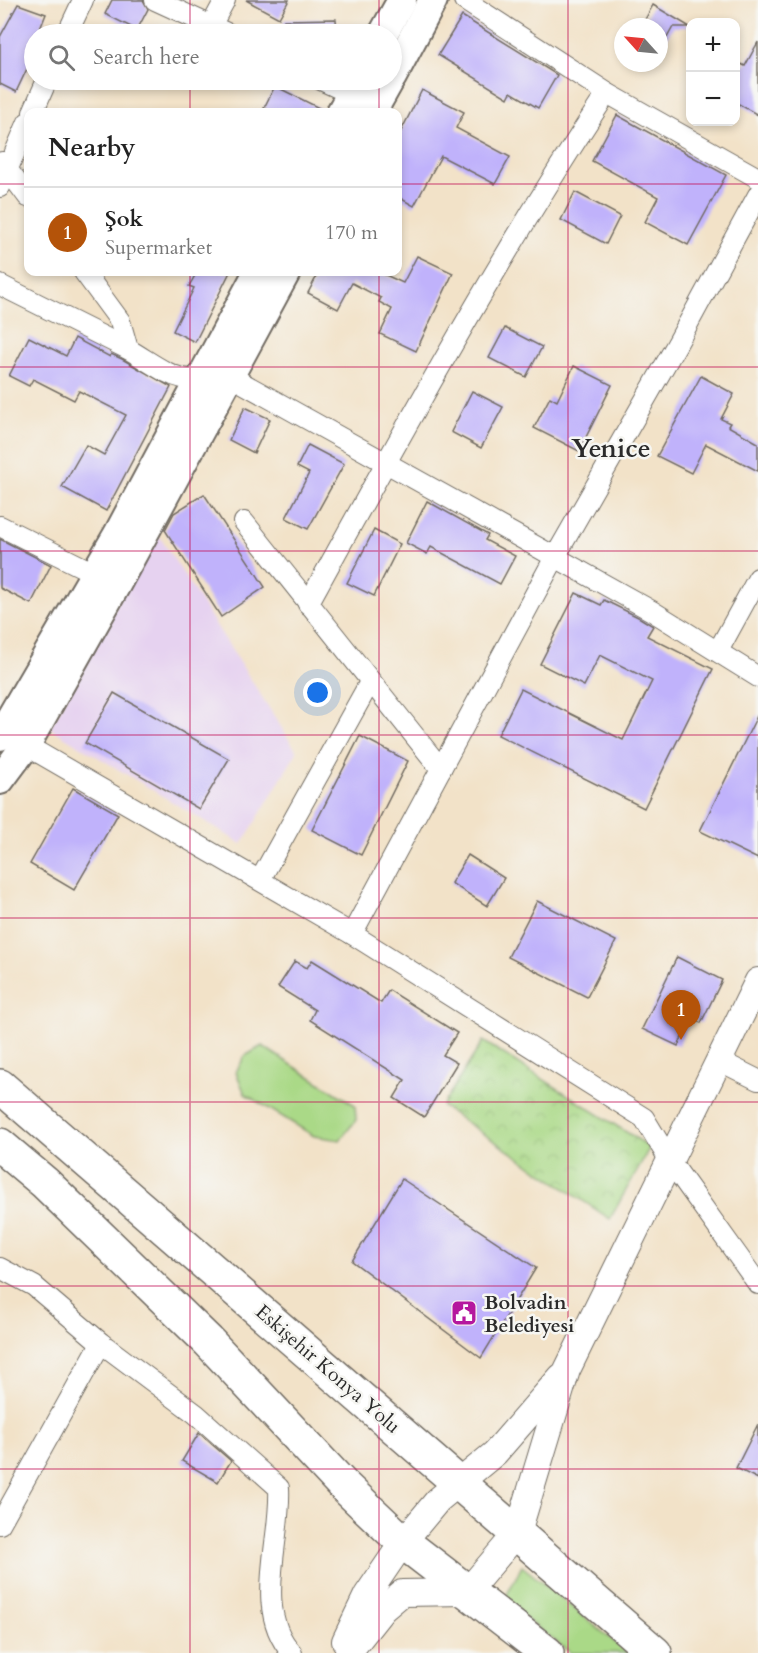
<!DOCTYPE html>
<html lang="en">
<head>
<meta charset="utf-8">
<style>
  body { margin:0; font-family:Cardo,serif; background:#f2f2f2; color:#222 }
  .controls { position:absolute; right:18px; top:18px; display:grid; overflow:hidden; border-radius:12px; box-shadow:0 3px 9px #0003 }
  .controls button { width:54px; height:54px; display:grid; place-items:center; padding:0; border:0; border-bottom:2px solid #e0e0e0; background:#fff; color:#222; font:30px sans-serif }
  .compass { position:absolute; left:614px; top:18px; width:54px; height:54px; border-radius:50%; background:#fff; box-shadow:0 3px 9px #0003; rotate:297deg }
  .you { position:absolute; left:318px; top:693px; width:21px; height:21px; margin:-15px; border:4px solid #fff; border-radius:50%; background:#1a73e8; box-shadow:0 0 0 9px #1a73e833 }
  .badge { display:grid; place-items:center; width:39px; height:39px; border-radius:50%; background:#b45309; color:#fff; font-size:20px; font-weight:700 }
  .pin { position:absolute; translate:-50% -50px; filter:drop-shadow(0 2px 3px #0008) }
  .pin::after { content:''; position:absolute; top:32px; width:21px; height:18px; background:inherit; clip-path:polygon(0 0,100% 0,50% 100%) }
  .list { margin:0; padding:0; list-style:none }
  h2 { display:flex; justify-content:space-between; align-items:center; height:78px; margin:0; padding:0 24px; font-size:26px }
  h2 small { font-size:20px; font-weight:400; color:#767676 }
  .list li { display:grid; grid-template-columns:39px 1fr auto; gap:18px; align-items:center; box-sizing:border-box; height:90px; padding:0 24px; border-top:2px solid #e0e0e0 }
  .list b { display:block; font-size:22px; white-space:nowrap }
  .list p { margin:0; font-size:20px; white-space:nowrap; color:#767676 }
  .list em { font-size:20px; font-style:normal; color:#767676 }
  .icon { flex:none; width:33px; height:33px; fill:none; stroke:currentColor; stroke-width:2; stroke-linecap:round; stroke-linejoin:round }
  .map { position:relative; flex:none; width:758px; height:1653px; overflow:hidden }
  .search { position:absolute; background:#fff; box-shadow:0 3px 9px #0003; left:24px; top:24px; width:378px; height:66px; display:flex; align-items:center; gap:15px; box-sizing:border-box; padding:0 21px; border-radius:33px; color:#767676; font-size:22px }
  .panel { position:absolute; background:#fff; box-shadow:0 3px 9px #0003; left:24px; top:108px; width:378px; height:168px; border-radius:12px }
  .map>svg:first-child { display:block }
</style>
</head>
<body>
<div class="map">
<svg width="758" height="1653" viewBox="0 0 758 1653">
  <defs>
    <pattern id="park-crowns" width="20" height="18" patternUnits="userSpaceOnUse" patternTransform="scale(1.5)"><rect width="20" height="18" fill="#aad987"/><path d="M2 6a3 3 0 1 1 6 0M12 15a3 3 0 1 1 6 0" fill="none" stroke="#92ba75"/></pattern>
  </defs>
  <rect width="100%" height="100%" fill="#f6f6f2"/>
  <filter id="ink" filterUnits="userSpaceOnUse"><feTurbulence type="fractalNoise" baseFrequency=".0167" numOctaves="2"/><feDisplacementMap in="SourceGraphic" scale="12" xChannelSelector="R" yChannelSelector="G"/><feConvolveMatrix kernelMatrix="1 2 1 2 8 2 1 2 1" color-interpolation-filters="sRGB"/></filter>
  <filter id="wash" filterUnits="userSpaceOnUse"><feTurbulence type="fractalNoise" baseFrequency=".008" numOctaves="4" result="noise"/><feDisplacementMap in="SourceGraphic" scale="24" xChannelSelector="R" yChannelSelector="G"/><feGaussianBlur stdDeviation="1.35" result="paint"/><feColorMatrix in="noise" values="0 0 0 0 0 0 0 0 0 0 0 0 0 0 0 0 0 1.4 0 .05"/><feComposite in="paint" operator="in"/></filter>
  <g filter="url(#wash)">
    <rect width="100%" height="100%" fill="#f2e2c8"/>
    <path fill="#e6d2f0" d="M156 531 297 752 242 844 50 728Z"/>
    <g fill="#aad987" stroke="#6a8259" stroke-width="1.5">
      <path d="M262 1046 355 1105 356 1120 340 1140 314 1136 245 1094 236 1072 245 1056Z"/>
      <path d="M522 1566 628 1653H571L503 1602Z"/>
    </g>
    <path fill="url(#park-crowns)" stroke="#6a8259" stroke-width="1.5" d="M483 1041 650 1147 610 1219 442 1106Z"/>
    <g id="blocks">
      <g fill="#c0b2fb">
        <path d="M112 0H143L148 9 137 30 105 14Z"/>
        <path d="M246 0H289L279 18Z"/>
        <path d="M18 4 46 14 38 34H34V54L16 92 0 84V37Z"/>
        <path d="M653 5 690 27H673L659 52V27H641Z"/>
        <path d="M462 16 557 75 538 108 511 92 508 98 438 55Z"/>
        <path d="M336 19 337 34H284V20Z"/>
        <path d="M758 42V115L735 102V61L745 66Z"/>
        <path d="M275 86 325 111V112H273L264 108Z"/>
        <path d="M422 90 464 112 456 128 510 157 495 184 441 156 414 206 398 197V137Z"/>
        <path d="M617 115 726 175 688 245 645 222 658 197 592 161Z"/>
        <path d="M575 192 620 216 606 244 561 220Z"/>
        <path d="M417 256 453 273 416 351 380 334 392 309 379 302 381 298 352 283 338 309 308 293 319 272H379L403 283Z"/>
        <path d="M197 272H230L195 342 173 331 194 288 189 286Z"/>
        <path d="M505 328 542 347 526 377 489 358Z"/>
        <path d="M29 337 66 356 75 338 110 357 111 354 122 359 171 387 106 511 62 487 86 445 104 455 126 415 79 391 74 400 33 379 29 386 9 376Z"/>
        <path d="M574 366 612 385 579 451 534 428 550 397 557 401Z"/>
        <path d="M701 376 734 394 721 419 730 423 728 426 758 443V471L706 444 691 473 657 456Z"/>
        <path d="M472 391 503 407 481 448 451 432Z"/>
        <path d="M245 407 270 419 254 453 229 440Z"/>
        <path d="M308 445 344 464 308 529 286 518 309 473 297 467Z"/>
        <path d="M204 494 265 587 221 617 165 530 174 513Z"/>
        <path d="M427 501 488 535 485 540 515 556 500 584 431 547 427 554 406 543Z"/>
        <path d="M374 530 400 544 374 596 347 583Z"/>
        <path d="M0 539 51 565 31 604 0 588Z"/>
        <path d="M576 593 601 605 604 600 640 618 653 626 647 636 713 669 644 808 498 735 521 689 623 740 652 681 600 655 584 686 540 664Z"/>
        <path d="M114 693 229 759 199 809 85 743Z"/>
        <path d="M758 714V859L700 831Z"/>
        <path d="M360 736 408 761 361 855 312 830Z"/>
        <path d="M73 788 118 814 74 890 30 864Z"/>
        <path d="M468 855 504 878 487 906 451 883Z"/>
        <path d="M537 901 616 941 587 997 508 957Z"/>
        <path d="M677 957 722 980 701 1023 691 1018 678 1046 642 1029Z"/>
        <path d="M312 960 381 1003 389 990 457 1033 443 1055 457 1063 424 1117 394 1098 405 1080 310 1020 315 1010 278 987 295 961 307 968Z"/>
        <path d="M402 1179 536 1268 481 1358 352 1261Z"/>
        <path d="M758 1424V1479L736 1468Z"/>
        <path d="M199 1433 231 1461 218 1482 182 1461Z"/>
      </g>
    </g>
  </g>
  <g filter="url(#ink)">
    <use href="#blocks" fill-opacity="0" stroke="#716b62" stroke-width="1.5"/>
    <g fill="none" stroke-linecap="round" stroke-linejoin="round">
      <g stroke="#716b62" stroke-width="22">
        <g id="minor">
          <path d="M155 0 229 34"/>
          <path d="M464 0 607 93 758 178"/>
          <path d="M211 26 225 0"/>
          <path d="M67 34 83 0"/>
          <path d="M321 80 351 94"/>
          <path d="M33 112 47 80"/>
          <path d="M2 162 28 197"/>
          <path d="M0 187 28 122"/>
          <path d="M84 272 120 321 128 349C173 376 176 385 230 376L652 611 758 677"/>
          <path d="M0 285 128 349"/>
          <path d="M244 522 441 769"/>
          <path d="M0 526 106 579"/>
          <path d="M308 604C403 431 498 258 607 93"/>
          <path d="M718 651 758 578"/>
          <path d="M15 739 352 934 644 1118 670 1161 758 1284"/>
          <path d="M260 880 370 682"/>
          <path d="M352 934 555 557 677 344 758 195"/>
          <path d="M720 1061 758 1080"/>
          <path d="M0 1268 34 1286 101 1343 196 1414 279 1488C282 1541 252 1609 292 1653"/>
          <path d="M0 1524 101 1343"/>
        </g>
      </g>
      <g stroke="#716b62" stroke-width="28">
        <g id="tertiary">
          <path d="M345 1641 367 1595 403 1542 438 1500 495 1453 561 1377"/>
          <path d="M348 1653 383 1609 402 1593 467 1592 518 1532 567 1370 758 981"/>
        </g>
      </g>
      <g stroke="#716b62" stroke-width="32">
        <g id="secondary">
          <path d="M383 34 402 0"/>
          <path d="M392 77 433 0"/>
          <path d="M341 112 359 80"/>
          <path d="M372 112 390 80"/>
          <path d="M0 736 118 534 258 272"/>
          <path d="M0 780 26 745 116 585 286 272"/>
        </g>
      </g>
      <g stroke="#716b62" stroke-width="36">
        <g id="trunk">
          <path d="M0 1086 655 1653"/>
          <path d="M0 1145 45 1183 208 1341 343 1485 403 1542 547 1653"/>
        </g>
      </g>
      <use href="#minor" stroke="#fff" stroke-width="20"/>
      <use href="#tertiary" stroke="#fff" stroke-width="26"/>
      <use href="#secondary" stroke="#fff" stroke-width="28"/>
      <use href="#trunk" stroke="#fff" stroke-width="33"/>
    </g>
  </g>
  <path fill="none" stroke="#c2185b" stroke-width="1.5" stroke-opacity="0.55" d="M190 0V34M379 0V34M568 0V1653M190 80V112M379 80V112M0 184H28M398 184H758M190 272V1653M379 272V1653M0 367H758M0 551H758M0 735H758M0 918H758M0 1102H758M0 1286H758M0 1469H758"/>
  <defs>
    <g id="civic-square" transform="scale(1.35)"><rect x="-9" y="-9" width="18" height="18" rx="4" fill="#b5179e" stroke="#f6f6f2"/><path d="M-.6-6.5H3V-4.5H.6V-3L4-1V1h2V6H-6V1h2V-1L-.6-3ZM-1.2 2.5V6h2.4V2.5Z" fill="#fff"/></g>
  </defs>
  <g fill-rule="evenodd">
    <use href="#civic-square" x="464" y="1313"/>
  </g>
  <g text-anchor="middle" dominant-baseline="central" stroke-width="5" stroke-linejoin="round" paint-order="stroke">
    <g font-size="20" font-weight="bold" fill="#2b2b2b" stroke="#f6f6f2" text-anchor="start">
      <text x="484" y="1302">Bolvadin<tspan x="484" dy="23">Belediyesi</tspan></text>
    </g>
    <g font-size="20" fill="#2b2b2b" stroke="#f6f6f2">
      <text transform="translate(328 1369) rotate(41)">Eskişehir Konya Yolu</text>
    </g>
    <g font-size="26" font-weight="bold" fill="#2b2b2b" stroke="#f6f6f2">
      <text x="611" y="448">Yenice</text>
    </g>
  </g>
</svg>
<div class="controls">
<button>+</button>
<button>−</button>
</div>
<svg class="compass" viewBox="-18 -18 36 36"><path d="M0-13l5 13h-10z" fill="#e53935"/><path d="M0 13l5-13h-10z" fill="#767676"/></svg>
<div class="you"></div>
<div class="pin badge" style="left:681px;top:1040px">1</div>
<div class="search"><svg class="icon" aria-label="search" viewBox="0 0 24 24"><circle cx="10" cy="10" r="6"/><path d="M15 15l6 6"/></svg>Search here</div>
<section class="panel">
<h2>Nearby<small></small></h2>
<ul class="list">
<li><span class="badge">1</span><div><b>Şok</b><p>Supermarket</p></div><em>170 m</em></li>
</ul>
</section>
</div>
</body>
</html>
